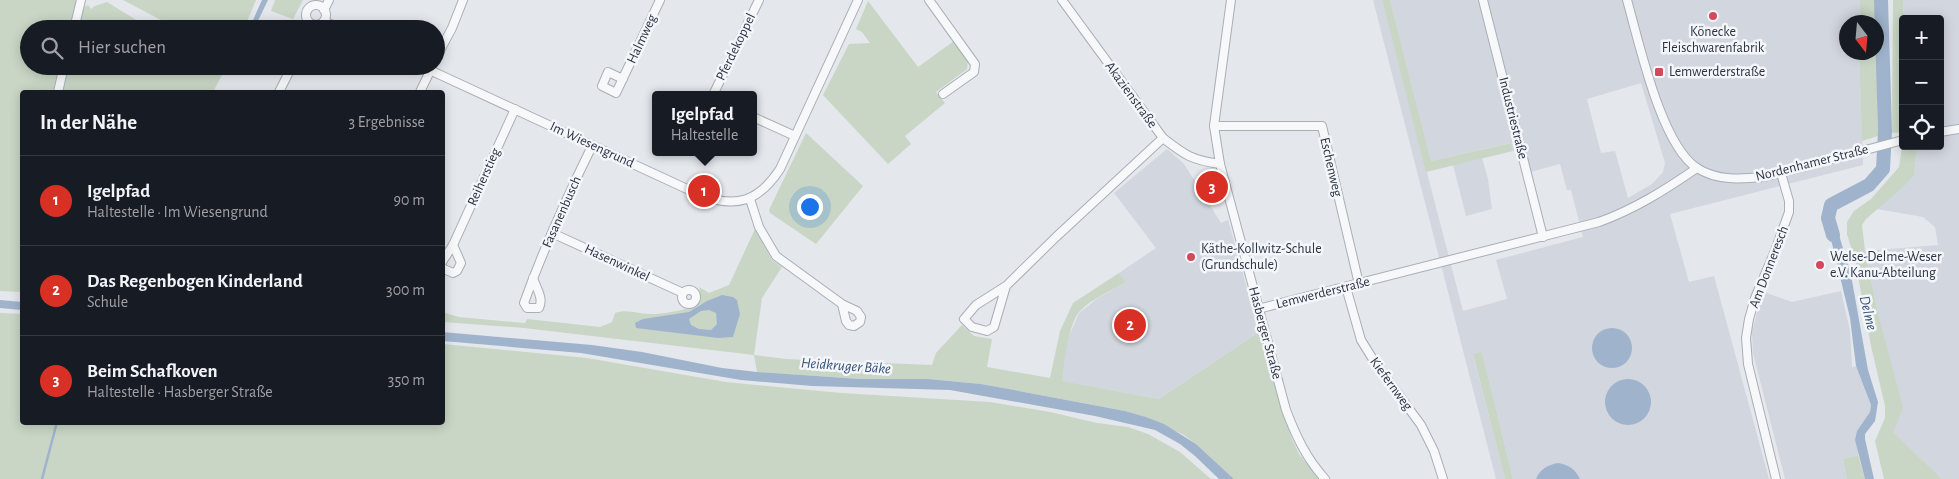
<!DOCTYPE html>
<html lang="de">
<head>
<meta charset="utf-8">
<style>
  body { margin:0; font-family:"Alegreya Sans",sans-serif; background:#20242c; color:#f1f3f6 }
  .controls { position:absolute; right:15px; top:15px; display:grid; overflow:hidden; border-radius:5px; box-shadow:0 2px 12px #0003 }
  .controls button { width:45px; height:45px; display:grid; place-items:center; padding:0; border:0; border-bottom:1px solid #363941; background:#171b24; color:#f1f3f6; font:25px sans-serif }
  .compass { position:absolute; left:1839px; top:15px; width:45px; height:45px; border-radius:50%; background:#171b24; box-shadow:0 2px 12px #0003; rotate:164deg }
  .you { position:absolute; left:809px; top:206px; width:18px; height:18px; margin:-12px; border:4px solid #fff; border-radius:50%; background:#1a73e8; box-shadow:0 0 0 8px #1a73e833 }
  .badge { display:grid; place-items:center; width:32px; height:32px; border-radius:50%; background:#d93025; color:#fff; font-size:16px; font-weight:700 }
  .pin { position:absolute; translate:-50% -50%; border:2px solid #fff; box-shadow:0 1px 5px #0006 }
  .popup { position:absolute; left:652px; top:91px; width:105px; height:65px; box-sizing:border-box; display:grid; place-content:center; border-radius:5px; background:#171b24; filter:drop-shadow(0 1px 4px #0005); font-size:16px; white-space:nowrap; color:#9ea1a6 }
  .popup b { font-size:19px; color:#f1f3f6 }
  .popup::after { content:''; position:absolute; left:50%; top:100%; margin-left:-10px; border:10px solid transparent; border-top-color:#171b24 }
  .list { margin:0; padding:0; list-style:none }
  h2 { display:flex; justify-content:space-between; align-items:center; height:65px; margin:0; padding:0 20px; font-size:21px }
  h2 small { font-size:16px; font-weight:400; color:#9ea1a6 }
  .list li { display:grid; grid-template-columns:32px 1fr auto; gap:15px; align-items:center; box-sizing:border-box; height:90px; padding:0 20px; border-top:1px solid #363941 }
  .list b { display:block; font-size:19px; white-space:nowrap }
  .list p { margin:0; font-size:16px; white-space:nowrap; color:#9ea1a6 }
  .list em { font-size:16px; font-style:normal; color:#9ea1a6 }
  .icon { flex:none; width:28px; height:28px; fill:none; stroke:currentColor; stroke-width:2; stroke-linecap:round; stroke-linejoin:round }
  .map { position:relative; flex:none; width:1959px; height:479px; overflow:hidden }
  .search { position:absolute; background:#171b24; box-shadow:0 2px 12px #0003; left:20px; top:20px; width:425px; height:55px; display:flex; align-items:center; gap:12px; box-sizing:border-box; padding:0 18px; border-radius:28px; color:#9ea1a6; font-size:19px }
  .panel { position:absolute; background:#171b24; box-shadow:0 2px 12px #0003; left:20px; top:90px; width:425px; height:335px; border-radius:5px }
  .map>svg:first-child { display:block }
</style>
</head>
<body>
<div class="map">
<svg width="1959" height="479" viewBox="0 0 1959 479">
  <rect width="100%" height="100%" fill="#e4e7ec"/>
  <g fill="#d2d6de" fill-rule="evenodd">
    <path d="M1373 0H1382L1463 311 1507 299 1496 260 1583 237 1571 190H1567L1560 164 1530 172 1523 149 1513 151 1510 143 1431 161 1390 0H1860V22H1846V52L1859 53 1863 165 1670 214 1689 282 1714 276 1769 479H1513L1482 352 1473 355 1505 479H1496ZM1641 83 1665 163 1663 172 1652 184 1628 198 1615 151 1601 153 1587 99Z"/>
    <path d="M1903 0H1959V479H1942L1893 432 1878 313 1865 251 1938 245 1935 227 1923 217 1877 209 1914 175 1917 146H1940V19H1904Z"/>
    <path d="M1167 149 1184 164 1221 223 1228 220 1259 332 1159 399 1061 381 1066 343 1079 313 1098 298 1126 282 1119 273 1156 248 1114 193Z"/>
    <path d="M1482 158 1488 179 1492 209 1466 216 1453 165Z"/>
    <path d="M1841 291 1850 331 1852 367 1856 366 1871 405 1870 412 1862 424 1858 455 1843 459 1847 479H1785L1753 353 1752 332 1759 305 1764 292 1792 302Z"/>
  </g>
  <g fill="#c9d6c5">
    <path d="M0 0H79L80 9 88 5 91 9 95 6 107 2 151 29H29V66H224L223 73 213 92H22V292L0 291Z"/>
    <path d="M123 0H256L244 29H178Z"/>
    <path d="M275 0H303L293 19 271 11Z"/>
    <path d="M1382 0H1390L1431 161 1511 143 1513 151 1426 172Z"/>
    <path d="M1860 0H1875L1876 22H1860Z"/>
    <path d="M1893 0H1903L1904 19 1903 132 1892 133Z"/>
    <path d="M868 1 918 67 954 41 968 61 967 69 936 92 945 103 905 136 911 144 888 164 823 95 849 44 870 43 862 32 856 29Z"/>
    <path d="M1876 23 1878 136 1862 141 1859 53 1876 52Z"/>
    <path d="M806 133 863 186 816 244 770 213 769 210Z"/>
    <path d="M1902 146H1917L1914 175 1902 188 1866 219 1862 225 1865 251 1878 313 1903 408 1893 432 1942 479H1884L1875 441 1885 418V406L1871 346 1855 260 1847 234V222L1854 211 1871 199 1899 167Z"/>
    <path d="M755 229 772 260 782 267 762 298 754 355 786 359 932 365 936 353 962 325 974 336 992 339 987 367 1050 378 1060 331 1073 303 1119 273 1126 282C1111 291 1091 299 1079 312 1068 326 1064 363 1062 381L1159 399 1259 332 1292 439 1299 454 1319 479H1234L1196 444 1184 435 1146 417 1125 411 981 384 928 379H860L757 372 754 355 524 328 443 322 442 312 459 317 525 323 527 319 600 327 612 322 615 313C628 308 641 315 654 314 662 314 695 309 699 303 702 298 700 292 699 287L709 293 729 285Z"/>
    <path d="M0 313 22 314V422H442L443 344 587 358 726 382 841 393 990 402 1050 412 1097 423 1128 427 1148 434 1180 452 1211 479H0Z"/>
    <path d="M1482 352 1513 479H1505L1473 354Z"/>
    <path d="M1858 455 1865 479H1847L1843 459Z"/>
  </g>
  <g fill="#9fb4cc" fill-rule="evenodd">
    <path d="M262 0H268L254 29H249Z"/>
    <path d="M1828 218 1839 235 1851 275 1868 370 1878 402 1875 421 1865 434V439L1874 479H1865L1855 440 1857 431 1870 412 1871 405 1856 366 1850 318 1830 235Z"/>
    <path d="M722 295 733 297 737 300 740 314 733 337 718 338 636 328 635 323 643 319 689 312 707 301ZM709 310 716 313 717 324 711 330 699 329 691 325 689 319 701 311Z"/>
    <path d="M0 300 22 302V310L0 308Z"/>
    <circle cx="1612" cy="348" r="20"/>
    <path d="M442 332 592 345 642 352 722 368 757 372 860 379H928L981 384 1014 390 1125 411 1146 417 1164 424 1196 444 1234 479H1219L1195 456 1180 444 1155 430 1095 416 950 390 812 386 741 380 581 353 443 341Z"/>
    <circle cx="1628" cy="402" r="23"/>
    <path d="M1558 463C1569 465 1575 469 1580 479H1536C1540 469 1548 465 1558 463Z"/>
  </g>
  <g fill="none" stroke-linecap="round" stroke-linejoin="round">
    <path stroke="#9fb4cc" stroke-width="2.5" d="M42 479 57 422"/>
    <path stroke="#9fb4cc" stroke-width="14" d="M1833 235 1828 218 1831 205 1869 185 1883 169 1885 131 1881 0"/>
    <g stroke="#a9aeb7" stroke-width="10">
      <g id="minor">
        <path d="M929 0 975 64 974 72 943 94"/>
        <path d="M1062 0 1163 138C1185 155 1191 160 1220 164"/>
        <path d="M1231 0 1214 126 1220 164 1286 410C1296 436 1306 458 1325 479"/>
        <path d="M1483 0 1543 237"/>
        <path d="M1627 0C1639 42 1661 145 1697 168 1717 181 1741 179 1764 177L1903 140"/>
        <circle cx="316" cy="15" r="10"/>
        <path d="M324 10 329 0"/>
        <path d="M324 21 341 29"/>
        <path d="M74 29 81 0"/>
        <path d="M436 58 452 28 463 0"/>
        <path d="M421 66 700 195C737 209 759 201 780 169L858 0"/>
        <path d="M623 79 608 72 602 86 616 93 660 0"/>
        <path d="M58 92 64 66"/>
        <path d="M279 92 292 66"/>
        <path d="M420 92 432 67"/>
        <path d="M713 95 759 0"/>
        <path d="M753 117 795 136"/>
        <path d="M1214 126H1322L1359 284"/>
        <path d="M1940 132 1959 129"/>
        <path d="M750 199 759 227 776 256 842 304 846 321 849 325 854 326 860 322 861 317 857 311 842 304"/>
        <path d="M552 233 683 293"/>
        <path d="M442 262 453 245 515 109"/>
        <path d="M442 267 444 269 453 273 457 271 461 263 453 245"/>
        <path d="M533 278C536 288 544 298 539 308H527L524 303C543 250 567 197 592 146"/>
        <path d="M1006 286 976 305 964 319 972 327 987 331 994 327 1006 286 1056 237 1163 138"/>
        <path d="M1346 287 1361 340 1374 361 1421 425 1434 451 1443 479"/>
        <circle cx="689" cy="297" r="7"/>
        <path d="M1258 309 1599 222C1635 209 1665 190 1697 168"/>
        <path d="M1776 479 1748 364 1746 338 1749 319 1755 298 1775 251 1789 212V201L1781 173"/>
      </g>
    </g>
    <use href="#minor" stroke="#f7f8fa" stroke-width="8"/>
  </g>
  <g fill="#d1495b" stroke="#f4f6f9" stroke-width="2">
    <circle cx="1713" cy="16" r="5"/>
    <rect x="1654" y="67" width="10" height="10" rx="2.5"/>
    <circle cx="1191" cy="257" r="5"/>
    <circle cx="1820" cy="265" r="5"/>
  </g>
  <g text-anchor="middle" dominant-baseline="central" stroke-width="5" stroke-linejoin="round" paint-order="stroke">
    <g font-size="14" fill="#2b3445" stroke="#f4f6f9" text-anchor="start">
      <text x="1713" y="32" text-anchor="middle">Könecke<tspan x="1713" dy="16">Fleischwarenfabrik</tspan></text>
      <text x="1669" y="72">Lemwerderstraße</text>
      <text x="1201" y="249">Käthe-Kollwitz-Schule<tspan x="1201" dy="16">(Grundschule)</tspan></text>
      <text x="1830" y="257">Welse-Delme-Weser<tspan x="1830" dy="16">e.V. Kanu-Abteilung</tspan></text>
    </g>
    <g font-size="14" fill="#2b3445" stroke="#f4f6f9">
      <text transform="translate(642 39) rotate(-65)">Halmweg</text>
      <text transform="translate(736 47) rotate(-64)">Pferdekoppel</text>
      <text transform="translate(1131 95) rotate(54)">Akazienstraße</text>
      <text transform="translate(1513 118) rotate(76)">Industriestraße</text>
      <text transform="translate(592 145) rotate(25)">Im Wiesengrund</text>
      <text transform="translate(1812 163) rotate(-14)">Nordenhamer Straße</text>
      <text transform="translate(1331 167) rotate(77)">Eschenweg</text>
      <text transform="translate(484 177) rotate(-66)">Reiherstieg</text>
      <text transform="translate(562 212) rotate(-66)">Fasanenbusch</text>
      <text transform="translate(617 263) rotate(25)">Hasenwinkel</text>
      <text transform="translate(1769 267) rotate(-69)">Am Donneresch</text>
      <text transform="translate(1323 293) rotate(-14)">Lemwerderstraße</text>
      <text transform="translate(1265 333) rotate(75)">Hasberger Straße</text>
      <text transform="translate(1391 384) rotate(54)">Kiefernweg</text>
    </g>
    <g font-size="15" font-style="italic" fill="#34527a" stroke="#f4f6f9">
      <text transform="translate(1868 313) rotate(76)">Delme</text>
      <text transform="translate(846 366) rotate(4)">Heidkruger Bäke</text>
    </g>
  </g>
</svg>
<div class="controls">
<button>+</button>
<button>−</button>
<button><svg class="icon" aria-label="locate" viewBox="0 0 24 24"><circle cx="12" cy="12" r="6"/><path d="M12 2v4M12 18v4M2 12h4M18 12h4"/></svg></button>
</div>
<svg class="compass" viewBox="-18 -18 36 36"><path d="M0-13l5 13h-10z" fill="#e53935"/><path d="M0 13l5-13h-10z" fill="#9ea1a6"/></svg>
<div class="you"></div>
<div class="pin badge" style="left:704px;top:191px">1</div>
<div class="popup"><b>Igelpfad</b>Haltestelle</div>
<div class="pin badge" style="left:1130px;top:325px">2</div>
<div class="pin badge" style="left:1212px;top:187px">3</div>
<div class="search"><svg class="icon" aria-label="search" viewBox="0 0 24 24"><circle cx="10" cy="10" r="6"/><path d="M15 15l6 6"/></svg>Hier suchen</div>
<section class="panel">
<h2>In der Nähe<small>3 Ergebnisse</small></h2>
<ul class="list">
<li><span class="badge">1</span><div><b>Igelpfad</b><p>Haltestelle · Im Wiesengrund</p></div><em>90 m</em></li>
<li><span class="badge">2</span><div><b>Das Regenbogen Kinderland</b><p>Schule</p></div><em>300 m</em></li>
<li><span class="badge">3</span><div><b>Beim Schafkoven</b><p>Haltestelle · Hasberger Straße</p></div><em>350 m</em></li>
</ul>
</section>
</div>
</body>
</html>
